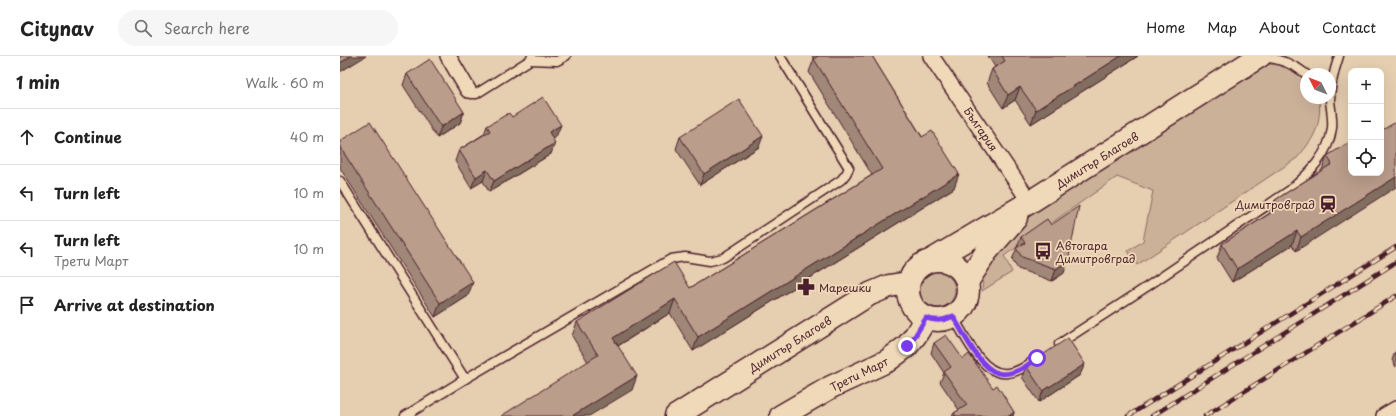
<!DOCTYPE html>
<html lang="en">
<head>
<meta charset="utf-8">
<style>
  body { margin:0; font-family:"Playpen Sans",sans-serif; background:#f6f6f6; color:#222 }
  .controls { position:absolute; right:12px; top:12px; display:grid; overflow:hidden; border-radius:8px; box-shadow:0 4px 16px #0002 }
  .controls button { width:36px; height:36px; display:grid; place-items:center; padding:0; border:0; border-bottom:1px solid #e0e0e0; background:#fff; color:#222; font:20px sans-serif }
  .compass { position:absolute; left:960px; top:12px; width:36px; height:36px; border-radius:50%; background:#fff; box-shadow:0 4px 16px #0002; rotate:312deg }
  .stop { position:absolute; width:12px; height:12px; margin:-9px; border:3px solid #7c3aed; border-radius:50%; background:#fff }
  .stop.end { background:#7c3aed; border-color:#fff; box-shadow:0 1px 4px #0008 }
  .list { margin:0; padding:0; list-style:none }
  h2 { display:flex; justify-content:space-between; align-items:center; height:52px; margin:0; padding:0 16px; font-size:17px }
  h2 small { font-size:13px; font-weight:400; color:#767676 }
  .list li { display:grid; grid-template-columns:26px 1fr auto; gap:12px; align-items:center; box-sizing:border-box; height:56px; padding:0 16px; border-top:1px solid #e0e0e0 }
  .list b { display:block; font-size:15px; white-space:nowrap }
  .list p { margin:0; font-size:13px; white-space:nowrap; color:#767676 }
  .list em { font-size:13px; font-style:normal; color:#767676 }
  .icon { flex:none; width:22px; height:22px; fill:none; stroke:currentColor; stroke-width:2; stroke-linecap:round; stroke-linejoin:round }
  .map { position:relative; flex:none; width:1056px; height:360px; overflow:hidden }
  header { display:flex; align-items:center; gap:24px; box-sizing:border-box; height:56px; padding:0 20px; background:#fff; border-bottom:1px solid #e0e0e0 }
  header strong { font-size:19px }
  nav { display:flex; gap:22px; margin-inline-start:auto; font-size:14px }
  .search { width:280px; height:36px; background:#f6f6f6; display:flex; align-items:center; gap:10px; box-sizing:border-box; padding:0 14px; border-radius:22px; color:#767676; font-size:15px }
  main { display:flex }
  aside { flex:1; background:#fff }
  .map>svg:first-child { display:block }
</style>
</head>
<body>
<header>
<strong>Citynav</strong>
<div class="search"><svg class="icon" aria-label="search" viewBox="0 0 24 24"><circle cx="10" cy="10" r="6"/><path d="M15 15l6 6"/></svg>Search here</div>
<nav><a>Home</a><a>Map</a><a>About</a><a>Contact</a></nav>
</header>
<main>
<aside>
<h2>1 min<small>Walk · 60 m</small></h2>
<ul class="list">
<li><svg class="icon" aria-label="ahead" viewBox="0 0 24 24"><path d="M12 20V5M6 11l6-6 6 6"/></svg><div><b>Continue</b></div><em>40 m</em></li>
<li><svg class="icon" aria-label="left" viewBox="0 0 24 24"><path d="M17 20v-9H6M10 6l-5 5 5 5"/></svg><div><b>Turn left</b></div><em>10 m</em></li>
<li><svg class="icon" aria-label="left" viewBox="0 0 24 24"><path d="M17 20v-9H6M10 6l-5 5 5 5"/></svg><div><b>Turn left</b><p>Трети Март</p></div><em>10 m</em></li>
<li><svg class="icon" aria-label="arrive" viewBox="0 0 24 24"><path d="M6 21V4h12l-3 4 3 4H6"/></svg><div><b>Arrive at destination</b></div></li>
</ul>
</aside>
<div class="map">
<svg width="1056" height="360" viewBox="0 0 1056 360">
  <rect width="100%" height="100%" fill="#e6ceb0"/>
  <filter id="ink" filterUnits="userSpaceOnUse"><feTurbulence type="fractalNoise" baseFrequency=".025" numOctaves="2"/><feDisplacementMap in="SourceGraphic" scale="8" xChannelSelector="R" yChannelSelector="G"/><feConvolveMatrix kernelMatrix="1 2 1 2 8 2 1 2 1" color-interpolation-filters="sRGB"/></filter>
  <g filter="url(#ink)">
    <g fill="#ccb199" stroke="#8b6862">
      <path d="M922 8C940 8 954 11 966 25V42H978C980 48 980 54 979 61 977 79 968 89 957 102L797 209 788 195 803 185 813 135 777 121 664 200 672 216 642 235 644 214 684 164Z"/>
      <circle cx="597" cy="234" r="18"/>
    </g>
    <g fill="none" stroke-linecap="round" stroke-linejoin="round">
      <g stroke="#4a1f2b" stroke-width="11">
        <g id="lane">
          <path d="M921 1C938 2 952 7 966 18"/>
          <path d="M190 4 217 5 226 0"/>
          <path d="M128 34 131 38H136L190 4 192 0"/>
          <path d="M0 125 125 323"/>
          <path d="M613 260C624 279 643 321 668 317 679 316 687 309 696 303"/>
          <path d="M719 288 808 230 950 134C968 118 989 99 992 72 993 63 991 54 990 45 990 29 994 15 999 0"/>
          <path d="M65 360 125 323 331 203 345 201 370 205 383 202 501 124 506 118 509 112 440 0"/>
        </g>
      </g>
      <g stroke="#4a1f2b" stroke-width="18">
        <g id="street">
          <path d="M108 0 128 34"/>
          <path d="M591 0 690 146"/>
          <path d="M1044 360 1056 353"/>
        </g>
      </g>
      <g stroke="#4a1f2b" stroke-width="25">
        <g id="secondary">
          <circle cx="598" cy="234" r="30"/>
          <path d="M592 204 690 146 920 0"/>
          <path d="M627 226 647 195 676 162"/>
          <path d="M336 360 530 238 549 230 568 227"/>
          <path d="M441 360 491 331 547 305 567 290 575 280 586 262"/>
        </g>
      </g>
      <use href="#lane" stroke="#f0d9b8" stroke-width="8"/>
      <use href="#street" stroke="#f0d9b8" stroke-width="15"/>
      <use href="#secondary" stroke="#f0d9b8" stroke-width="22"/>
      <g stroke="#4a1f2b" stroke-width="4.5">
        <g id="rail">
          <path d="M788 360 1056 191"/>
          <path d="M812 360 1056 206"/>
          <path d="M865 360 1056 240"/>
        </g>
      </g>
      <use href="#rail" stroke="#f0d9b8" stroke-width="3" stroke-dasharray="9" stroke-linecap="butt"/>
    </g>
    <g fill="#a08778" stroke="#4a1f2b">
      <path d="M472 0H532L614 132 353 295 330 257 278 290 292 334 248 306 232 280 237 266 350 232 532 119 469 16 474 3Z"/>
      <path d="M648 0H798L691 68 675 44 663 52 647 27 652 13 655 11Z"/>
      <path d="M67 18 124 56 120 67 97 82 63 29Z"/>
      <path d="M172 61 216 81 213 83 211 98 149 136 143 125 131 132 115 105 119 94 144 78 147 70Z"/>
      <path d="M1044 73 956 195 952 189 892 226 877 202 882 188 930 157 935 144 982 114 987 100Z"/>
      <path d="M340 81 419 91 360 129 336 93Z"/>
      <path d="M0 85 128 240 95 261 0 112Z"/>
      <path d="M681 181 724 217 712 225 678 213 672 204Z"/>
      <path d="M594 287 623 303 653 332 674 356 673 360H612L614 357 619 354 600 326 604 317 591 297Z"/>
      <path d="M1056 295V311L1052 304 1055 296Z"/>
      <path d="M686 310 740 319 699 346 682 321Z"/>
    </g>
    <g fill="#826e61" stroke="#4a1f2b">
      <path d="M11 0H26L0 16V7Z"/>
      <path d="M781 0H798L691 68 696 54Z"/>
      <path d="M680 31 675 44 663 52 668 39Z"/>
      <path d="M124 56 120 67 97 82 101 71Z"/>
      <path d="M221 69 216 81 205 88 209 76Z"/>
      <path d="M423 80 419 91 360 129 364 118Z"/>
      <path d="M215 87 211 98 149 136 154 125Z"/>
      <path d="M147 114 143 125 131 132 136 121Z"/>
      <path d="M619 118 614 132 353 295 358 281Z"/>
      <path d="M1056 121V131L956 195 961 181Z"/>
      <path d="M957 175 952 189 892 226 897 213Z"/>
      <path d="M728 205 724 217 712 225 716 213Z"/>
      <path d="M133 226 128 240 95 261 100 247Z"/>
      <path d="M335 243 330 257 268 296 273 282Z"/>
      <path d="M745 308 740 319 699 346 703 335Z"/>
      <path d="M297 320 292 334 249 360H232Z"/>
      <path d="M674 356 673 360H669Z"/>
    </g>
    <g fill="#ba9d8b" stroke="#4a1f2b">
      <path d="M0 0H11L0 7Z"/>
      <path d="M478 0H532L582 81 592 75 619 118 358 281 335 243 273 282 297 320 232 360H161L258 299 237 266 334 206 350 232 542 113 474 3Z"/>
      <path d="M662 0H781L696 54 680 31 668 39 652 13 665 5Z"/>
      <path d="M90 3 124 56 101 71 67 18Z"/>
      <path d="M203 41 221 69 209 76 215 87 154 125 147 114 136 121 119 94 150 75 147 70 169 57 172 61Z"/>
      <path d="M399 43 423 80 364 118 340 81Z"/>
      <path d="M30 66 133 226 100 247 0 91V85Z"/>
      <path d="M1056 66V121L961 181 957 175 897 213 882 188 940 151 935 144 992 108 987 100 1011 85V117H1041V68L1044 73Z"/>
      <path d="M739 150 728 205 716 213 682 201 676 192 685 187 681 181 707 163 711 169Z"/>
      <path d="M606 279 623 303 629 298 653 332 657 329 674 356 669 360H616L614 357 627 349 604 316 611 311 594 287Z"/>
      <path d="M728 282 745 308 703 335 686 310Z"/>
    </g>
  </g>
  <g fill="none" stroke-linecap="round" stroke-linejoin="round" filter="url(#ink)">
    <path stroke="#7c3aed" stroke-width="5" d="M567 290 575 280 586 262C596 266 604 265 613 260 623 276 639 312 658 317 664 319 673 317 679 314 686 311 692 306 697 302"/>
  </g>
  <defs>
    <g id="station-bare" transform="scale(1.38)"><path d="M-3-6H3Q5-6 5-4V2Q5 4 3 4L4.5 6H3L1.5 4h-3L-3 6H-4.5L-3 4Q-5 4-5 2V-4Q-5-6-3-6ZM-3.5-4v3h7v-3ZM-3.5 1v1.5H-2V1ZM2 1v1.5H3.5V1Z" fill="#4a1f2b" stroke="#f0d9b8" stroke-width="2.5" paint-order="stroke"/></g>
    <g id="bus-bare" transform="scale(1.38)"><path d="M-5-6H5V4H4V6H2V4H-2V6H-4V4H-5ZM-3.5-4V0h7V-4ZM-3.5 1.2v1.5H-2V1.2ZM2 1.2v1.5H3.5V1.2Z" fill="#4a1f2b" stroke="#f0d9b8" stroke-width="2.5" paint-order="stroke"/></g>
    <g id="pharmacy-bare" transform="scale(1.38)"><path d="M-2-6h4v4h4v4h-4v4h-4v-4h-4v-4h4Z" fill="#4a1f2b" stroke="#f0d9b8" stroke-width="2.5" paint-order="stroke"/></g>
  </defs>
  <g fill-rule="evenodd">
    <use href="#station-bare" x="988" y="148"/>
    <use href="#bus-bare" x="703" y="195"/>
    <use href="#pharmacy-bare" x="466" y="231"/>
  </g>
  <g text-anchor="middle" dominant-baseline="central" stroke-width="3.5" stroke-linejoin="round" paint-order="stroke">
    <g font-size="11" fill="#4a1f2b" stroke="#f0d9b8">
      <text transform="translate(641 73) rotate(56)">България</text>
      <text transform="translate(757 104) rotate(-32)">Димитър Благоев</text>
      <text transform="translate(450 288) rotate(-32)">Димитър Благоев</text>
      <text transform="translate(519 318) rotate(-26)">Трети Март</text>
    </g>
    <g font-size="11" fill="#4a1f2b" stroke="#f0d9b8" text-anchor="start">
      <text x="975" y="148" text-anchor="end">Димитровград</text>
      <text x="716" y="189">Автогара<tspan x="716" dy="13">Димитровград</tspan></text>
      <text x="479" y="231">Марешки</text>
    </g>
  </g>
</svg>
<div class="controls">
<button>+</button>
<button>−</button>
<button><svg class="icon" aria-label="locate" viewBox="0 0 24 24"><circle cx="12" cy="12" r="6"/><path d="M12 2v4M12 18v4M2 12h4M18 12h4"/></svg></button>
</div>
<svg class="compass" viewBox="-18 -18 36 36"><path d="M0-13l5 13h-10z" fill="#e53935"/><path d="M0 13l5-13h-10z" fill="#767676"/></svg>
<div class="stop" style="left:697px;top:302px"></div>
<div class="stop end" style="left:567px;top:290px"></div>
</div>
</main>
</body>
</html>
